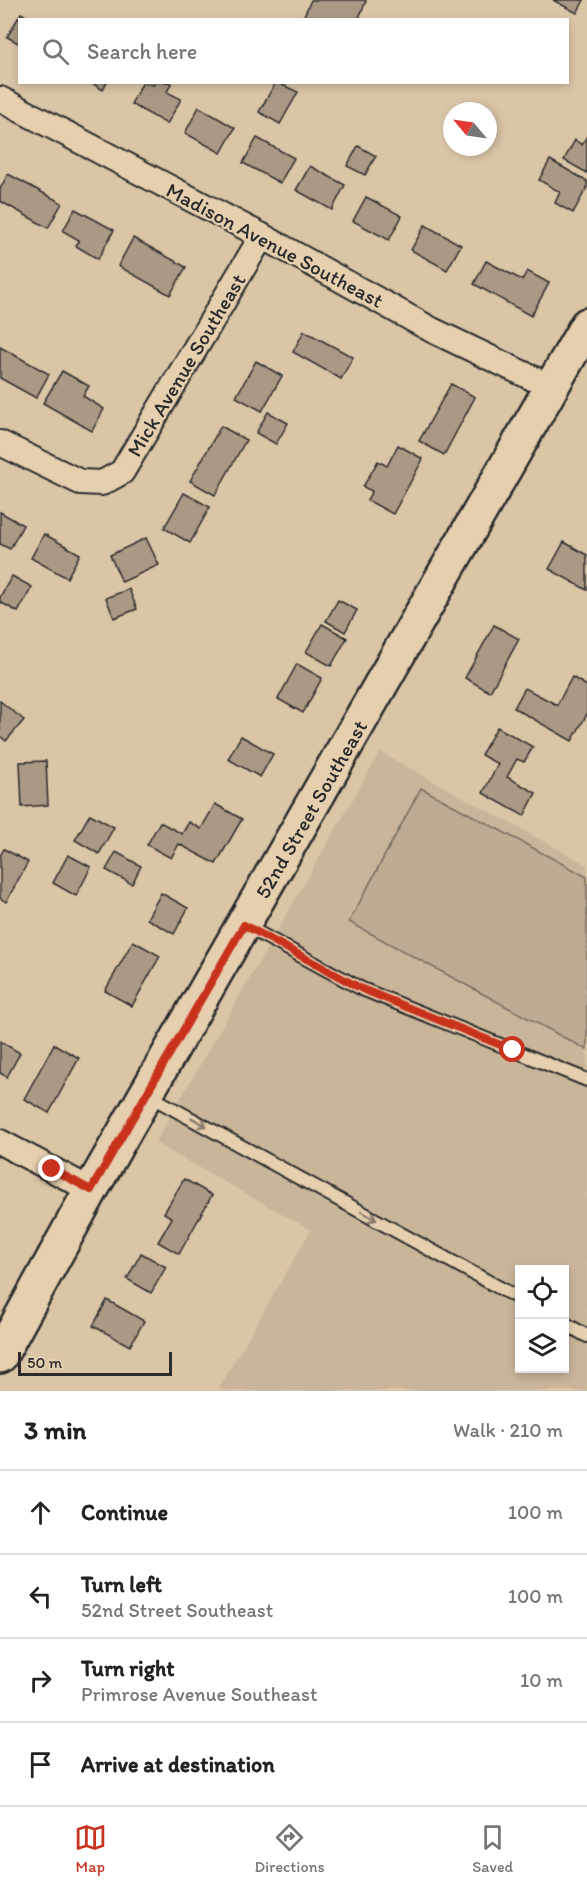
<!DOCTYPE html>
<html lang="en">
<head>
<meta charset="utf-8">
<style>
  body { margin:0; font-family:Itim,sans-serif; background:#f6f6f6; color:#222 }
  .controls { position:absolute; right:18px; bottom:18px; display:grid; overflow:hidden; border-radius:0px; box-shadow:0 3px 9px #0003 }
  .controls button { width:54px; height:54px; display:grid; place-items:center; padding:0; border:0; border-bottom:2px solid #e0e0e0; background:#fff; color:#222; font:30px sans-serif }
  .compass { position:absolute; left:443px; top:102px; width:54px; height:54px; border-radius:50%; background:#fff; box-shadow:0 3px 9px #0003; rotate:299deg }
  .scale { position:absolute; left:18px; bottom:15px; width:154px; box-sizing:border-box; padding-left:6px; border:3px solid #2b2b2b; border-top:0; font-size:16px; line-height:21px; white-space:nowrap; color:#2b2b2b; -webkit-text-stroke:4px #e6cfaf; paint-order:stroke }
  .stop { position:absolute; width:18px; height:18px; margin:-14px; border:4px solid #c8321e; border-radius:50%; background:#fff }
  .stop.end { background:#c8321e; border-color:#fff; box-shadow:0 2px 6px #0008 }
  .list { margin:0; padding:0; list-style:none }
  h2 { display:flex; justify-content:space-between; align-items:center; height:78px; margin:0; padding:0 24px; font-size:26px }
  h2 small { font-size:20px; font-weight:400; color:#767676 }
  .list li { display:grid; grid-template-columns:39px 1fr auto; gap:18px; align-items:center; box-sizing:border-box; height:84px; padding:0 24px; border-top:2px solid #e0e0e0 }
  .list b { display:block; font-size:22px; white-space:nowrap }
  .list p { margin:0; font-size:20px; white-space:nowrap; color:#767676 }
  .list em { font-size:20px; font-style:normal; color:#767676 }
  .icon { flex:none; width:33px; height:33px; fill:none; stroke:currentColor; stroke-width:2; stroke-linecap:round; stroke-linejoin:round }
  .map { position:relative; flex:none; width:587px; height:1391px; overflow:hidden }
  .search { position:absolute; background:#fff; box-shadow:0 3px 9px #0003; left:18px; right:18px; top:18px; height:66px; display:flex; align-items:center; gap:15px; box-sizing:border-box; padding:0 21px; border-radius:0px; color:#767676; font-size:22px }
  .sheet { height:414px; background:#fff }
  nav { display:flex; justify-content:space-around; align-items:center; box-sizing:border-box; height:84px; border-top:2px solid #e0e0e0; background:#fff; font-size:16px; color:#767676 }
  nav a { display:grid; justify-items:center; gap:3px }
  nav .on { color:#c8321e }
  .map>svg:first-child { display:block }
</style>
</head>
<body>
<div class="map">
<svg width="587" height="1391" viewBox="0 0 587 1391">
  <rect width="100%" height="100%" fill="#dbc5a7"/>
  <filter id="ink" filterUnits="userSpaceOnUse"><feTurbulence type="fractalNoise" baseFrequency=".0167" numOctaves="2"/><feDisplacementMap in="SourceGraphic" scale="12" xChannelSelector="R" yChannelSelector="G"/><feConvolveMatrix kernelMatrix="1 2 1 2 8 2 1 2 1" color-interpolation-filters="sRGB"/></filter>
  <g filter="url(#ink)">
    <path fill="#c9b59a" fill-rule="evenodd" d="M380 752 587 865V1391H226L219 1388 311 1230 155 1143ZM520 1270H564V1368H520Z"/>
    <path fill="#bdab92" stroke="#746b5e" stroke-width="1.5" d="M421 788 587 877V1050L349 922Z"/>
    <g fill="#aa9984" stroke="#2b2b2b" stroke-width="1.5">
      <path d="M311 0H364L366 1 358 20H305L303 18Z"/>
      <path d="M553 0H584L577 13Z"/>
      <path d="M21 13 32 20H20V44L7 37Z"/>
      <path d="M90 82H107L103 90Z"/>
      <path d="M143 82 153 85 155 82H169L171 84 167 92 181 99 167 124 131 104Z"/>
      <path d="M276 82 298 92 280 124 259 112Z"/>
      <path d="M199 107 235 128 221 153 185 133Z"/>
      <path d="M587 136V173L564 160 575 140 582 145Z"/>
      <path d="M257 138 294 158 280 183 243 163Z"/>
      <path d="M358 146 376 156 365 175 347 166Z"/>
      <path d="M550 160 587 181V187L573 213 555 203 560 192 539 180Z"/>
      <path d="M310 166 345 185 332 210 296 190Z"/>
      <path d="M8 174 62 203 48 228 0 201V189Z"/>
      <path d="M366 197 402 216 389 240 353 221Z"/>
      <path d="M75 209 114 230 98 259 76 246 79 240 63 231Z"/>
      <path d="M425 225 461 245 447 270 411 250Z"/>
      <path d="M133 238 186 267 170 295 118 266Z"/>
      <path d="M486 261 522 280 527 271 549 283 531 316 474 284Z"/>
      <path d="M304 331 353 357 341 379 293 352Z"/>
      <path d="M0 347 49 374 36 398 0 378Z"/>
      <path d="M256 361 282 376 262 411 236 397Z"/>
      <path d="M62 371 89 386 83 396 104 409 92 431 43 403Z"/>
      <path d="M451 384 475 397 444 455 419 441Z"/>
      <path d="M268 412 288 423 276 444 256 433Z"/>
      <path d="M221 426 246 440 215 495 190 481Z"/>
      <path d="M398 445 423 459 393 514 367 500 372 491 363 487 378 461 387 466Z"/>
      <path d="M184 493 210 507 190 543 164 528Z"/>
      <path d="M0 512 23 525 10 549 0 544Z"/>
      <path d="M44 534 80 554 67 578 31 558Z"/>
      <path d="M146 538 159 565 122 582 110 555Z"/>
      <path d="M564 542 587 555V590L549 569Z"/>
      <path d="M12 576 32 587 18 612 0 602V597Z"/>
      <path d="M129 589 137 609 114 618 106 598Z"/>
      <path d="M338 600 357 610 345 632 326 621Z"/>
      <path d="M322 624 347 638 331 666 306 652Z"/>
      <path d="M494 625 519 639 490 692 465 678Z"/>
      <path d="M297 664 322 678 303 713 278 699Z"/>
      <path d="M572 677 587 686V714L572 741 514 708 525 688 557 705Z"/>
      <path d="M0 701 24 720 6 741 0 736Z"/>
      <path d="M497 727 533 747 524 762 517 759 507 777 536 793 524 816 483 793 498 764 481 755Z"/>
      <path d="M241 736 273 754 260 777 228 759Z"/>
      <path d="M46 761 48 805 22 807 20 762Z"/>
      <path d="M215 804 242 819 216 864 179 844 171 858 147 845 160 822 182 834 189 822 201 829Z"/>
      <path d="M90 814 114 827 99 854 75 840Z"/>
      <path d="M4 849 28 862 6 902 0 898V856Z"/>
      <path d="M116 852 141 866 132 884 106 870Z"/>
      <path d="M68 855 91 867 76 896 53 883Z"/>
      <path d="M161 893 188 908 174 934 147 919Z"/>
      <path d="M133 941 160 956 132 1006 105 991Z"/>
      <path d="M0 1041 20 1053 7 1077 0 1073Z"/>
      <path d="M54 1044 79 1058 49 1113 24 1099Z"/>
      <path d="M184 1179 212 1195 179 1254 158 1242 172 1218 164 1213Z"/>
      <path d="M141 1253 166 1267 151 1293 127 1279Z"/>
      <path d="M107 1300 144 1321 130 1346 93 1326Z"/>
    </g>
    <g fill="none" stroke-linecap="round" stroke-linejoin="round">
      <g stroke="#2b2b2b" stroke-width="16">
        <g id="service">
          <path d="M244 925 362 989 587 1080"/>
          <path d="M148 1095 520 1299"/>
          <path d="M564 1323 587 1336"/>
        </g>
      </g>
      <g stroke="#2b2b2b" stroke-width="28">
        <g id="minor">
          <path d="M0 99 262 236 432 330 551 387"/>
          <path d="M0 443 80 482 102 483 122 472 262 236"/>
          <path d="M0 1142 91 1190"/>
        </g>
      </g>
      <g stroke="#2b2b2b" stroke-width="38">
        <path id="secondary" d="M0 1356 91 1190 587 325"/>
      </g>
      <use href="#service" stroke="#e6cfaf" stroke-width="12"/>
      <use href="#minor" stroke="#e6cfaf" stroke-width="24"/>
      <use href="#secondary" stroke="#e6cfaf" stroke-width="33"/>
    </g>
    <defs><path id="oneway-shaft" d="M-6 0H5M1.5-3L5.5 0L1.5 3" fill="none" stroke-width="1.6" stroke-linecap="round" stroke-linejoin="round" transform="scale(1.5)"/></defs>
    <g stroke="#887d6d">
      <use href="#oneway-shaft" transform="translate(199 1122) rotate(29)"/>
      <use href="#oneway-shaft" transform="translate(369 1216) rotate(29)"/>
    </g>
  </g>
  <g fill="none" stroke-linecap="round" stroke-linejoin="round" filter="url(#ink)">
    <path stroke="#c8321e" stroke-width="8" d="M52 1169 91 1190 244 925 362 989 513 1050"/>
  </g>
  <g text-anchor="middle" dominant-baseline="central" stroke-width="4.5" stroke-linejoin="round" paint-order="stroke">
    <g font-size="21" fill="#2b2b2b" stroke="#e6cfaf">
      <text transform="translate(275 245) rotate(28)">Madison Avenue Southeast</text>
      <text transform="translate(186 365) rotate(-59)">Mick Avenue Southeast</text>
      <text transform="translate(311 809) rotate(-60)">52nd Street Southeast</text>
    </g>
  </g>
</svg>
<div class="controls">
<button><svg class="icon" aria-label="locate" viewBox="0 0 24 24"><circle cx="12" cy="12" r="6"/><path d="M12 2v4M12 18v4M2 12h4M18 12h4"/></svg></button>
<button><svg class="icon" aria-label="layers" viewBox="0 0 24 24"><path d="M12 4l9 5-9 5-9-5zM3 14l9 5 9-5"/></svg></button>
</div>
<svg class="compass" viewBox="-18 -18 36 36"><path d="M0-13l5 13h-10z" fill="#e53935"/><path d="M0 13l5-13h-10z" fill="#767676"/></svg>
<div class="scale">50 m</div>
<div class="stop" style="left:513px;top:1050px"></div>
<div class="stop end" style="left:52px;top:1169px"></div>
<div class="search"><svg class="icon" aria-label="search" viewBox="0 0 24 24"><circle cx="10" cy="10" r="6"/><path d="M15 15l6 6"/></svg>Search here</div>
</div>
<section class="sheet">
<h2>3 min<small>Walk · 210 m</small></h2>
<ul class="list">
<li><svg class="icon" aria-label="ahead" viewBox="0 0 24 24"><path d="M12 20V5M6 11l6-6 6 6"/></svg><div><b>Continue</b></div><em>100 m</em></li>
<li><svg class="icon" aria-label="left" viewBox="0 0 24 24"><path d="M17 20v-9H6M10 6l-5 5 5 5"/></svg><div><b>Turn left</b><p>52nd Street Southeast</p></div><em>100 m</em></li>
<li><svg class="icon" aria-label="right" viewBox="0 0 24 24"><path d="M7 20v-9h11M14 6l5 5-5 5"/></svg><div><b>Turn right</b><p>Primrose Avenue Southeast</p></div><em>10 m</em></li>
<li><svg class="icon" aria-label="arrive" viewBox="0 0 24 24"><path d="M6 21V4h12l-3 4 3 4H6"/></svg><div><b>Arrive at destination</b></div></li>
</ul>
</section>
<nav>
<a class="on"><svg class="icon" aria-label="map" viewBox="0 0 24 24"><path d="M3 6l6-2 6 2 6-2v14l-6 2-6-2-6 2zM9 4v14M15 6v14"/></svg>Map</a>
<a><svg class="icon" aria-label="directions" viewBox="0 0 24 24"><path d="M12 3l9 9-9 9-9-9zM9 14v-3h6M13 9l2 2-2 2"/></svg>Directions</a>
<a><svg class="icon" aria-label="saved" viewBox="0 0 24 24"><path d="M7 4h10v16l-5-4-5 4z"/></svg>Saved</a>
</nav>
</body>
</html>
